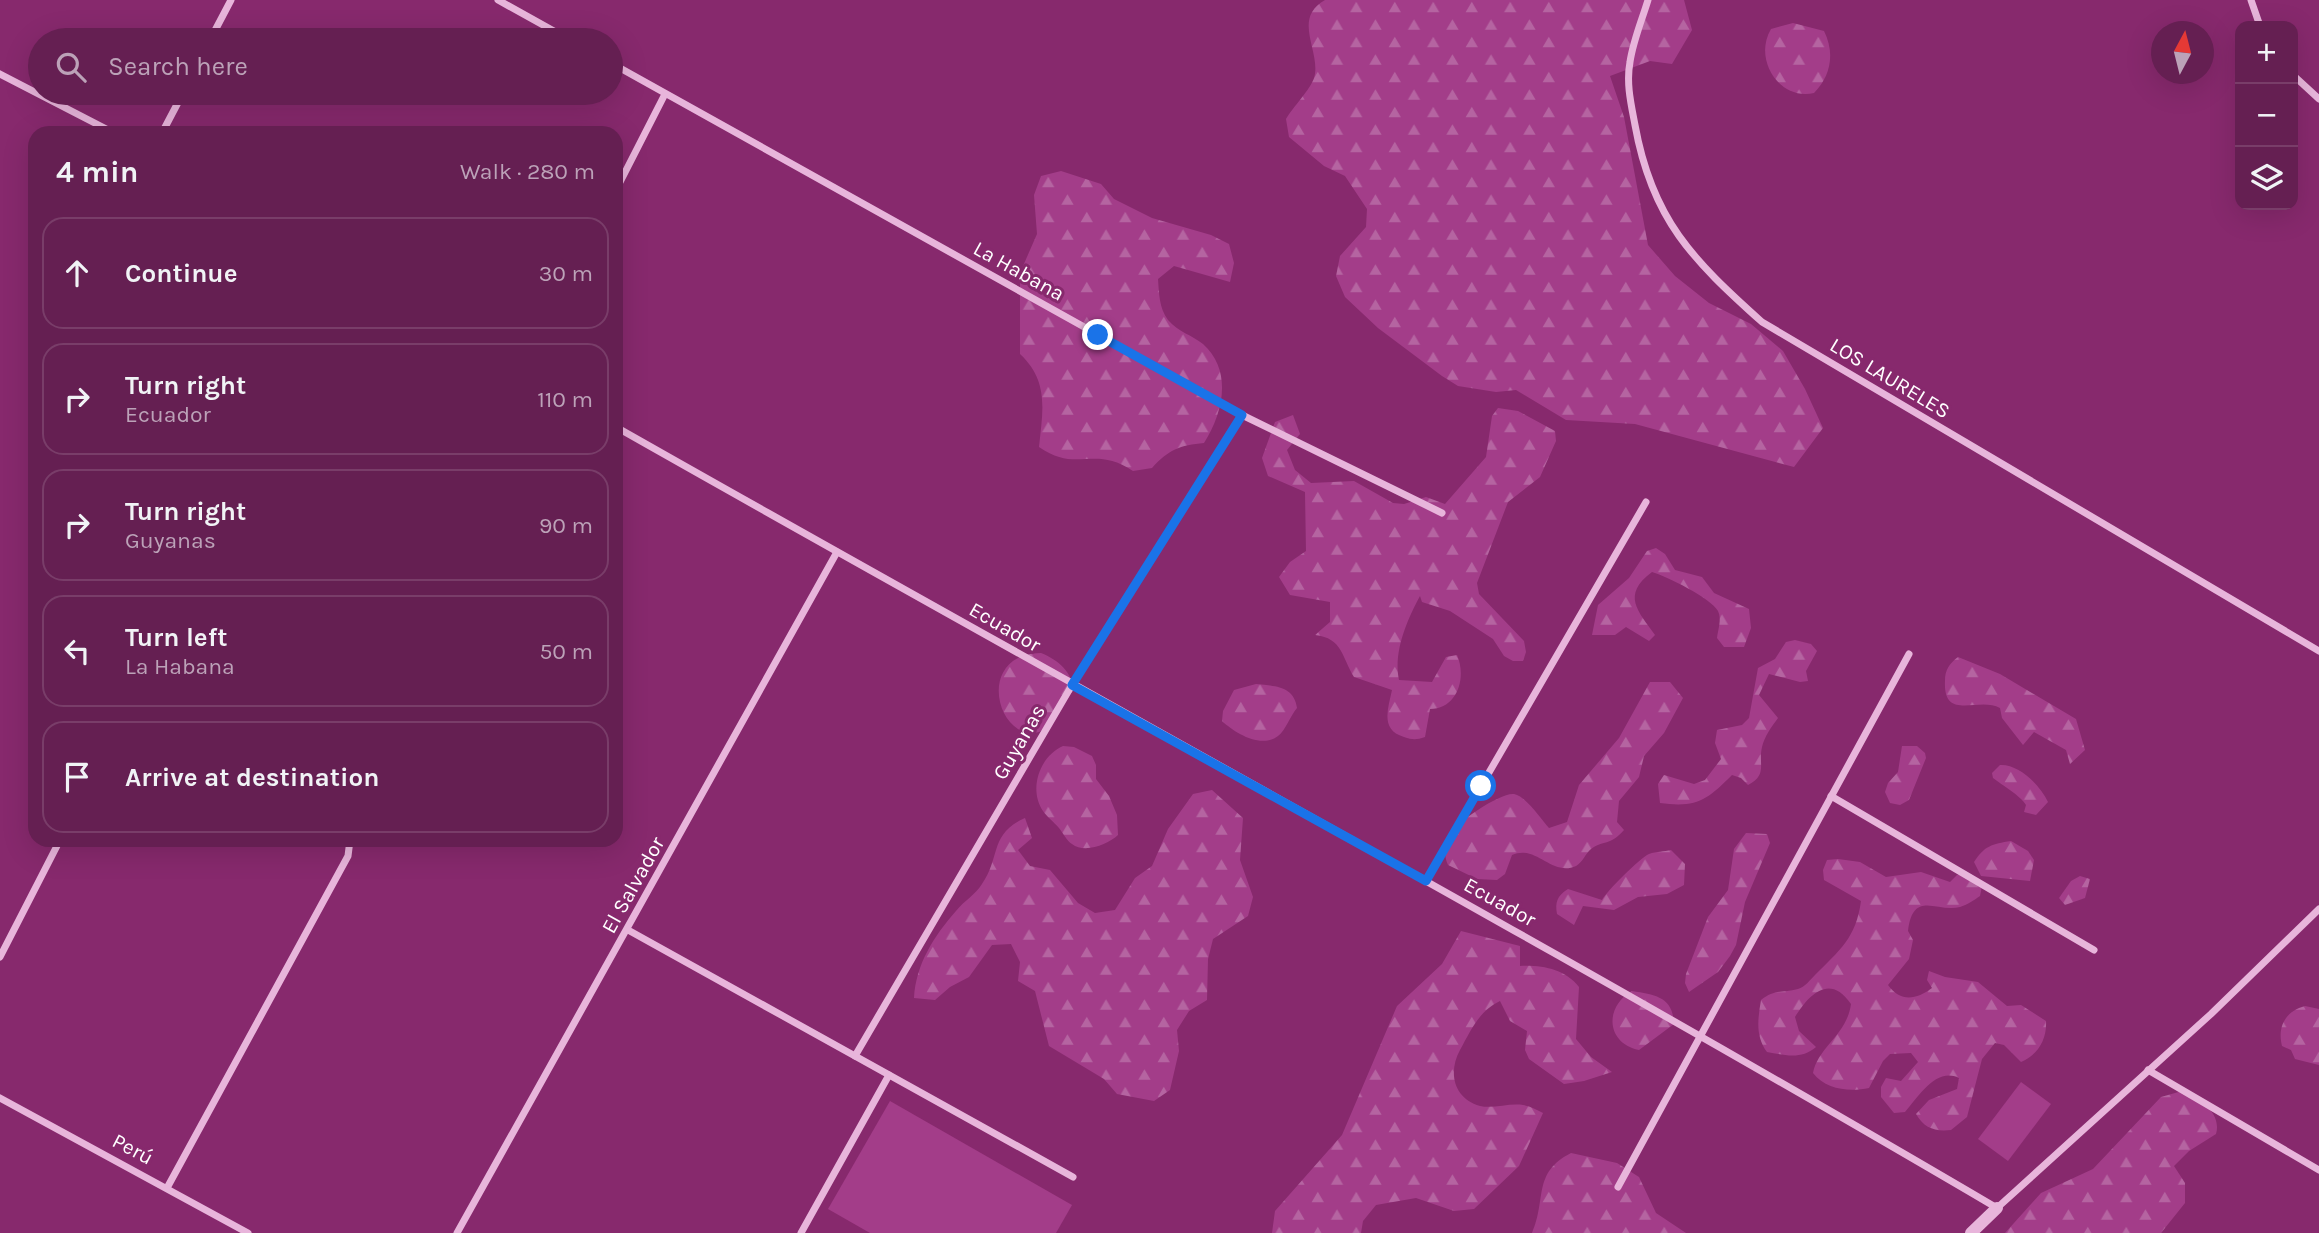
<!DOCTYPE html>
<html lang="en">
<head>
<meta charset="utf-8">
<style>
  body { margin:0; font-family:Karla,sans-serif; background:#6d2c5c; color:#f1f3f6 }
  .controls { position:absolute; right:21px; top:21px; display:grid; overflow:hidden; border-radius:14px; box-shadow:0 7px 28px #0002 }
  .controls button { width:63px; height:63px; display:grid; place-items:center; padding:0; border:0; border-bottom:2px solid #793d69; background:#651f52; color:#f1f3f6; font:35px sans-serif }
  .compass { position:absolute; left:2151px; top:21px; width:63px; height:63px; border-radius:50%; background:#651f52; box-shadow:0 7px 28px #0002; rotate:7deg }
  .stop { position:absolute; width:21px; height:21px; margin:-16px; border:5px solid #1a73e8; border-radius:50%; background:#fff }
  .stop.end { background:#1a73e8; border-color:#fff; box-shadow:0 2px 7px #0008 }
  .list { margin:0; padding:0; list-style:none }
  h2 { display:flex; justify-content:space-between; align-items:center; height:91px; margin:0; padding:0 28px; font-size:30px }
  h2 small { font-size:23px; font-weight:400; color:#bca2b8 }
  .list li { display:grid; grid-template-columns:46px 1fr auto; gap:21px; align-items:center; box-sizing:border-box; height:112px; margin:0 14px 14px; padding:0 14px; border:2px solid #793d69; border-radius:21px }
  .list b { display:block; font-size:26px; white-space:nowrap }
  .list p { margin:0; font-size:23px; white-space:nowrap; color:#bca2b8 }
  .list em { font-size:23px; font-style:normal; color:#bca2b8 }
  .icon { flex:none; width:38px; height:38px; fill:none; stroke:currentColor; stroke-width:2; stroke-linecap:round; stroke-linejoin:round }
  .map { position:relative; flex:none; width:2319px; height:1233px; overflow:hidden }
  .search { position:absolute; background:#651f52; box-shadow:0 7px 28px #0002; left:28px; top:28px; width:595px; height:77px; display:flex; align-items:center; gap:18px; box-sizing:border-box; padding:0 24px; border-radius:38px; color:#bca2b8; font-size:26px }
  .panel { position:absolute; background:#651f52; box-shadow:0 7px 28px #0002; left:28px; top:126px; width:595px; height:721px; border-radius:21px }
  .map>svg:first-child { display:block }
</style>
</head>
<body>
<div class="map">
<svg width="2319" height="1233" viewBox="0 0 2319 1233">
  <defs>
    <pattern id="forest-firs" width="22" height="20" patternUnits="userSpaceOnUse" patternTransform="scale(1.75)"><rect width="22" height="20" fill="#a33d89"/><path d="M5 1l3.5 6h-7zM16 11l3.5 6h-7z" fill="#b564a1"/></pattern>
  </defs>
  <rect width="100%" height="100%" fill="#87296d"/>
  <g fill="#a33d89">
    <path d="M2021 1082 2051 1104 2008 1161 1978 1139Z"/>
    <path d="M890 1101 1072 1205 1056 1233H870L828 1209Z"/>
  </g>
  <g fill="url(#forest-firs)">
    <path d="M1325 0H1684L1692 30 1672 64 1650 61 1610 76 1624 117 1648 245 1675 276 1709 303 1751 324 1783 351 1805 389 1823 428 1794 467 1635 424 1566 420 1516 390 1496 392 1458 386 1442 376 1378 328 1345 297 1336 276 1340 256 1366 227 1367 209 1345 176 1324 166 1289 137 1286 119C1293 107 1310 90 1314 78 1322 52 1291 19 1325 0Z"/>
    <path d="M1793 23 1824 31C1835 53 1831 76 1814 93 1779 101 1753 59 1771 29Z"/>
    <path d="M1061 171 1101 184 1114 199 1152 218 1211 235 1229 244 1234 263 1230 282 1174 266 1158 279C1159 293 1159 308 1168 320 1178 332 1192 335 1203 344 1233 371 1223 413 1204 443 1180 445 1168 450 1152 468L1133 471C1093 444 1078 474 1039 447 1043 410 1049 381 1020 354V273L1037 234 1034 195 1041 176Z"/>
    <path d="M1498 408 1518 411 1555 431 1556 441 1540 477 1508 502 1477 583 1479 594 1524 641 1526 652 1523 661H1513L1504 656 1493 639 1450 611 1422 602 1420 596C1407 620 1393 652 1399 680L1432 682 1446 657 1457 655C1467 678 1457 709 1430 709L1425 737C1416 740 1413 740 1404 737 1380 730 1388 709 1392 690L1354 677C1342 658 1343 638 1315 635L1330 622V602L1290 595 1279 577 1290 562 1306 551 1305 492 1268 476 1262 458 1275 422 1293 415 1300 434 1287 450 1295 470 1311 483 1354 481 1393 503 1404 504 1426 497 1445 504 1486 457 1492 416Z"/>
    <path d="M1656 548 1665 554 1675 570 1702 577 1714 593 1749 609 1751 628 1744 647H1724L1717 638C1718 630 1722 619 1718 611 1711 598 1666 576 1652 572 1621 595 1638 611 1655 635L1649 641 1626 627 1615 635H1592L1598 605 1629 578 1647 551Z"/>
    <path d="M1795 640 1811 644 1817 651 1806 671 1808 681 1800 682 1769 674 1759 695 1778 718C1772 726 1764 737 1762 747 1758 764 1768 775 1748 785L1741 778 1732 775C1707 800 1697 808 1660 803L1658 784 1664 775 1694 784 1705 780 1721 759 1715 743 1717 730 1742 725 1749 718 1758 668 1775 659 1786 642Z"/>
    <path d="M1041 653C1058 660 1073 672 1073 691 1064 700 1046 730 1039 732 997 743 974 654 1041 653Z"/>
    <path d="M1958 657 2000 674 2076 719 2085 750 2070 764 2066 750 2034 732 2023 745 2002 718 2000 708C1979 696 1943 722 1945 681 1945 670 1949 664 1958 657Z"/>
    <path d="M1650 682H1670L1683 698 1664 733 1644 756 1639 777 1619 801 1617 822 1624 830C1610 846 1603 840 1591 849 1585 854 1583 862 1576 866 1552 877 1536 844 1512 855L1505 874 1497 880 1477 879 1448 865C1444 856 1443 842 1449 834 1457 822 1501 792 1514 794 1527 797 1540 818 1549 828L1567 822 1579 785 1619 738Z"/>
    <path d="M1256 684C1275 686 1294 686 1297 708 1290 716 1286 730 1278 736 1261 749 1235 733 1222 721L1223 711 1234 690Z"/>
    <path d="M1063 746 1074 747 1092 756 1096 765V779L1109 796 1117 815 1118 835C1108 844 1085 854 1072 844 1067 841 1063 833 1059 828 1054 822 1047 817 1043 811 1028 789 1040 756 1063 746Z"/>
    <path d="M1902 746H1917L1925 753 1926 758 1909 800 1900 805 1890 803 1885 792 1888 783 1898 772Z"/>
    <path d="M2000 765C2019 764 2040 785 2048 802L2036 815 2024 812 2026 805C2021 796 2002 785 1993 778L1992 773Z"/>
    <path d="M1212 790 1243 818 1240 860 1253 897 1248 916 1213 939 1208 959 1207 1000 1189 1011 1177 1030 1179 1051 1170 1090 1154 1101 1117 1094 1104 1079 1049 1046 1035 991 1018 981 1020 962 1011 944 992 945 969 977 950 987 935 1000 914 998C916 964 934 936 956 911 964 901 975 895 982 884 1001 857 989 834 1025 818L1032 838 1018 850 1030 866 1050 870 1078 903 1095 913 1115 910 1135 878 1152 866 1168 829 1193 794Z"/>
    <path d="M1746 833 1767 834 1770 843 1745 902 1736 945 1730 956 1718 972 1689 992 1685 983 1686 974 1708 917 1728 890 1734 849Z"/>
    <path d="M2011 841 2028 851 2034 860 2030 881 1981 876 1974 862C1984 846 1992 844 2011 841Z"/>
    <path d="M1671 850 1685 864 1684 885 1667 894 1638 897 1614 910 1583 906 1574 925 1557 914C1555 902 1557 896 1568 889L1602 900C1606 892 1640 858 1649 854 1657 851 1664 852 1671 850Z"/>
    <path d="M1838 859 1860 862 1886 877 1921 872 1950 882 1957 875 1967 874 1982 886 1980 896C1974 900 1967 905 1960 907 1937 913 1913 889 1908 931L1913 940 1909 959 1888 985C1900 1002 1916 1000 1932 988L1927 980 1929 971 1945 977 1978 982 2007 1006 2021 1005 2046 1021C2047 1039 2038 1055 2021 1062L2004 1045 1995 1043 1982 1059 1967 1117 1951 1130C1935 1132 1924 1128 1916 1114L1929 1100 1957 1089 1959 1078C1936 1067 1919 1096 1905 1112L1894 1113 1881 1097V1087L1886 1078 1901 1081 1918 1062 1911 1053 1890 1054 1883 1061 1869 1088C1850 1092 1826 1090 1813 1073 1818 1047 1847 1035 1851 1004 1830 973 1809 994 1795 1017L1799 1031 1816 1047C1801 1060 1785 1055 1767 1052 1755 1036 1758 1018 1761 1000 1774 989 1783 993 1798 989 1805 987 1810 980 1815 975 1840 950 1856 938 1861 901L1824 880 1823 870 1827 860Z"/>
    <path d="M2080 876 2090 879 2085 898 2065 905 2059 898 2071 881Z"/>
    <path d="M1461 931 1520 946V966C1542 965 1565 969 1579 987L1576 1039 1591 1057 1612 1072 1584 1081 1564 1084 1529 1059 1525 1050 1527 1031 1510 1021 1500 1001C1479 1011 1471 1030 1460 1050 1448 1072 1453 1098 1480 1106 1493 1109 1509 1103 1523 1105 1530 1106 1537 1110 1543 1113L1519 1166 1474 1209 1454 1211 1416 1198 1376 1205 1363 1221 1361 1233H1272L1275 1211 1342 1135 1397 1006 1442 964Z"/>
    <path d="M1632 991C1656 995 1673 997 1674 1024L1639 1050C1606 1043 1604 1007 1632 991Z"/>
    <path d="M2305 1006 2319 1009V1065L2295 1059 2291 1050 2282 1046C2277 1026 2286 1011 2305 1006Z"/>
    <path d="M2182 1091C2200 1098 2222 1113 2216 1134L2189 1151 2174 1166 2185 1183V1203L2161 1233H2005L2041 1193 2093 1169 2161 1097Z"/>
    <path d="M1571 1153 1617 1163 1639 1177 1656 1213 1686 1233H1532C1547 1199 1532 1173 1571 1153Z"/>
  </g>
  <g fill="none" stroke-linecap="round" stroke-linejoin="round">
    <g stroke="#e8b5db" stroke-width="7">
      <path d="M498 0 570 40"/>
      <path d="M1648 0C1642 20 1633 41 1630 62 1626 83 1631 104 1635 125 1652 220 1693 260 1762 322L2319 651"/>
      <path d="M2251 0 2260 26"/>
      <path d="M210 40 231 0"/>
      <path d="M611 63 1242 415 1442 513"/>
      <path d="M0 74 114 133"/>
      <path d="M2293 75 2319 99"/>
      <path d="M162 133 183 93"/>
      <path d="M616 190 665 94"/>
      <path d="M616 427C1076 688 1541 940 1997 1208L2211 1014 2319 909"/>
      <path d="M1831 796 2094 950"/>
      <path d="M1426 881 1646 502"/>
      <path d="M628 930 1073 1177"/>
      <path d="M0 957 60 840"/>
      <path d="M855 1056 1072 685 1242 415"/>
      <path d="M2148 1070 2319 1170"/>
      <path d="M0 1098 248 1233"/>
      <path d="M1618 1187 1909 654"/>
      <path d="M167 1188 348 856 350 840"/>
      <path d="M457 1233 837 552"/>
      <path d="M801 1233 889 1075"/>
    </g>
    <path stroke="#e8b5db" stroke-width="12" d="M1971 1233 1997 1208"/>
  </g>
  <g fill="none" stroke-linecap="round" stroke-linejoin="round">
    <path stroke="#1a73e8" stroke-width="9" d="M1098 335 1242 415 1072 685 1426 881 1481 786"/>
  </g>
  <g text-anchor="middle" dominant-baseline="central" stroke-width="6" stroke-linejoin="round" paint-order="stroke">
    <g font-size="21" fill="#fff" stroke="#87296d">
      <text transform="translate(1019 271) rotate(29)">La Habana</text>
      <text transform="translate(1890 378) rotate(31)">LOS LAURELES</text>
      <text transform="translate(1005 627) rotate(30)">Ecuador</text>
      <text transform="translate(1019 742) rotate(-60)">Guyanas</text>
      <text transform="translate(633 885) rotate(-61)">El Salvador</text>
      <text transform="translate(1500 902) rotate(29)">Ecuador</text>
      <text transform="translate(133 1149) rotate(28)">Perú</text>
    </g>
  </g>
</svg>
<div class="controls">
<button>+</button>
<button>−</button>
<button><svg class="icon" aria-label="layers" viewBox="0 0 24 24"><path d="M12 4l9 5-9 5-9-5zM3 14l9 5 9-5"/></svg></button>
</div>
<svg class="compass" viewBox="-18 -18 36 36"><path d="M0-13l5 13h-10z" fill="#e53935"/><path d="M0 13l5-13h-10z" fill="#bca2b8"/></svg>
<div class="stop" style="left:1481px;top:786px"></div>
<div class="stop end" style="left:1098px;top:335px"></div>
<div class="search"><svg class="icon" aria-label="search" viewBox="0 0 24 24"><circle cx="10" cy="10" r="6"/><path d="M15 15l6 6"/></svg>Search here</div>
<section class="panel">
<h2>4 min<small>Walk · 280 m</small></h2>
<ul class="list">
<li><svg class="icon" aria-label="ahead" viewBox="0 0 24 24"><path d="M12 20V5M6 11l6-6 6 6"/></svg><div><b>Continue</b></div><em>30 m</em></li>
<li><svg class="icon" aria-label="right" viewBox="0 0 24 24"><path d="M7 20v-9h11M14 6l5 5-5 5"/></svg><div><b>Turn right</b><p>Ecuador</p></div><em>110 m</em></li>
<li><svg class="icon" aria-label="right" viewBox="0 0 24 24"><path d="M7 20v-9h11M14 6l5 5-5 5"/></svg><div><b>Turn right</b><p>Guyanas</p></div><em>90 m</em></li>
<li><svg class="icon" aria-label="left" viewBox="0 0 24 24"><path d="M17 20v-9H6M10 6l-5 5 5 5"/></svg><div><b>Turn left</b><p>La Habana</p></div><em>50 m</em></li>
<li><svg class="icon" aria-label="arrive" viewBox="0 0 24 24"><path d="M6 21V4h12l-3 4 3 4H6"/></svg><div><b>Arrive at destination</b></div></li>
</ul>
</section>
</div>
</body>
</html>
